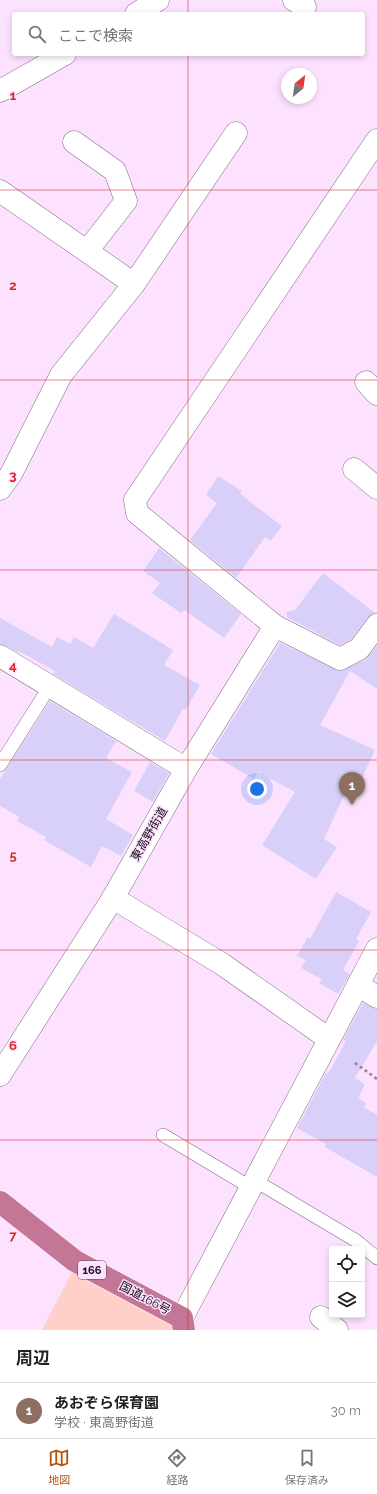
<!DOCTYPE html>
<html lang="ja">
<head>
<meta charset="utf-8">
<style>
  body { margin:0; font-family:Raleway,"Noto Sans JP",sans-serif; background:#f2f2f2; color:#222 }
  .controls { position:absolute; right:12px; bottom:12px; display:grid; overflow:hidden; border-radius:4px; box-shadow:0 2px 6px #0003 }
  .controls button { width:36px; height:36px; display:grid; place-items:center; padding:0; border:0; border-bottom:1px solid #e0e0e0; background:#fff; color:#222; font:20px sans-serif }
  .compass { position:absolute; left:281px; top:68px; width:36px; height:36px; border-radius:50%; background:#fff; box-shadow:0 2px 6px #0003; rotate:29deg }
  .you { position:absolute; left:257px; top:789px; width:14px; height:14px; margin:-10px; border:3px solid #fff; border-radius:50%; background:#1a73e8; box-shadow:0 0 0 6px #1a73e833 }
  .badge { display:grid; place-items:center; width:26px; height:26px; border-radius:50%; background:#b45309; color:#fff; font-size:13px; font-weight:700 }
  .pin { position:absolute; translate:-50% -33px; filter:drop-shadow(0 1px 2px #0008) }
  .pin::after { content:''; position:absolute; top:21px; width:14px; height:12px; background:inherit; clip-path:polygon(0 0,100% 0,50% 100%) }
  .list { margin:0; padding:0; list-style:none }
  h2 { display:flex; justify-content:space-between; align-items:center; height:52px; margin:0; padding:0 16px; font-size:17px }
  h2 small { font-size:13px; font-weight:400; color:#767676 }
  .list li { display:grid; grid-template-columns:26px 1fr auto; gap:12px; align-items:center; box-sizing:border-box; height:56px; padding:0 16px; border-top:1px solid #e0e0e0 }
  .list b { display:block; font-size:15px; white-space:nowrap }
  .list p { margin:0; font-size:13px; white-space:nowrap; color:#767676 }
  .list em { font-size:13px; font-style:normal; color:#767676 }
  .icon { flex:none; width:22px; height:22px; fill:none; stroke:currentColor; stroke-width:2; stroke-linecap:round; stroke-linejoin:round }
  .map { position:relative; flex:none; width:377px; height:1330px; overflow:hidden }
  .search { position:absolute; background:#fff; box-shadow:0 2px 6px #0003; left:12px; right:12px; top:12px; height:44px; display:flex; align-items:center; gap:10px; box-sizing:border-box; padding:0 14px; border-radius:4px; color:#767676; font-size:15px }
  .sheet { height:108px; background:#fff }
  nav { display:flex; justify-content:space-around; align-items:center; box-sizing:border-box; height:56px; border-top:1px solid #e0e0e0; background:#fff; font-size:11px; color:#767676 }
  nav a { display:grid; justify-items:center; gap:2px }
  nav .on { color:#b45309 }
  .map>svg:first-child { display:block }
</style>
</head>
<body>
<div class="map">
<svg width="377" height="1330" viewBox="0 0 377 1330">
  <rect width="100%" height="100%" fill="#fde2ff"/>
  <path fill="#ffcfca" d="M74 1268 172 1323 174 1330H42Z"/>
  <g fill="#d8d0f8">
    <path d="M218 476 242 491 240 494 282 526 271 541 265 537 236 578 190 540 217 503 206 495Z"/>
    <path d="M159 548 241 614 224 638 184 610 181 613 152 593 160 583 143 571Z"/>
    <path d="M323 573 375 613 367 618 351 639 340 645 288 618 286 612 295 610Z"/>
    <path d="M114 614 173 650 164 665 200 685 186 710 183 709 165 741 53 674 55 671 19 651 18 652 0 644V618L52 647 57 637 70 644 74 637 93 648Z"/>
    <path d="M280 643 340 671 365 660 377 646V689L350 671 320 725 375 750 362 778 354 774 324 839 337 847 316 879 262 845 295 792 258 772 254 779 211 754Z"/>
    <path d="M50 701 116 741 106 758 132 772 106 819 133 835 121 856 102 846 91 867 44 840 46 837 17 821 20 817 0 806V779Z"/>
    <path d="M150 762 169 773 153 802 134 791Z"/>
    <path d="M336 892 371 912 356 939 359 941 343 970 350 974 338 994 319 983 322 979 301 968 306 960 297 956 308 937 310 939Z"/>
    <path d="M363 1003 377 1009V1041L355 1078 365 1084 358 1098 366 1103 364 1107 377 1115V1177L325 1147 326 1144 297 1128 326 1073 328 1074 346 1041 343 1040Z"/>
  </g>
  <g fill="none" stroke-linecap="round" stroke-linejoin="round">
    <g stroke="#846c85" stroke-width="14">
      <g id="lane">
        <path d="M0 765 50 686"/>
        <path d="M163 1135 250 1187"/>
        <path d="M254 1180 355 1240 377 1258"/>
      </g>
    </g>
    <g stroke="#846c85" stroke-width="23">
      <g id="street">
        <path d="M294 0 305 7"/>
        <path d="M136 14 158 0"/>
        <path d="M0 91 65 54"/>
        <path d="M377 140 135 500 137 513 275 626 340 659 359 649 377 625"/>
        <path d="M74 142 115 171 126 201 87 251"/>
        <path d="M0 191 134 284 61 375 11 474 0 489"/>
        <path d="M134 284 236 133"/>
        <path d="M366 382 377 394"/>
        <path d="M354 469 377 488"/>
        <path d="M0 656 186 769"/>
        <path d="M113 898 222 964 329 1039"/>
        <path d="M358 985 377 997"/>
        <path d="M0 1075 113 898 186 769 275 626"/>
        <path d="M321 1317 337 1330"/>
        <path d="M182 1318 377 949"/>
      </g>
    </g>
    <g stroke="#fff" stroke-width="23">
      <path id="highway" d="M0 1202 75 1261 182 1318 184 1330"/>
    </g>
    <path stroke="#948195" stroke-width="2.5" stroke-dasharray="3 3" stroke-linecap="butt" d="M355 1063 377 1079"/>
    <use href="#lane" stroke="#fff" stroke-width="13"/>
    <use href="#street" stroke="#fff" stroke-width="22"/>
    <use href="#highway" stroke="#c37695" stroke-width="22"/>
  </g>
  <path fill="none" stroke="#d62828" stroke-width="1" stroke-opacity="0.55" d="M188 0V14M188 54V1330M0 190H377M0 380H377M0 570H377M0 760H377M0 950H377M0 1140H377"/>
  <g text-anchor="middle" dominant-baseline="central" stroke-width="3" stroke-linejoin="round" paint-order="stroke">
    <rect fill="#fde2ff" stroke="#594b5a" stroke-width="1" x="78" y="1261" width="28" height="18" rx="3"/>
    <g font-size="11" font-weight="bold" fill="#130a14">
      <text x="92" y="1270">166</text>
    </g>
    <g font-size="12" fill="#130a14" stroke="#fde2ff">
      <text transform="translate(149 834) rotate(-60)">東高野街道</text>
      <text transform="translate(145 1298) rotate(28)">国道166号</text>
    </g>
  </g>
  <g font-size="13" text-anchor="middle" font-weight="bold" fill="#d62828" stroke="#fde2ff" stroke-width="3" stroke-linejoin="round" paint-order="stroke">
    <text x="13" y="100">1</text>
    <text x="13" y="290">2</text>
    <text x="13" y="480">3</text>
    <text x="13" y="670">4</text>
    <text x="13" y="860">5</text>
    <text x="13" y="1050">6</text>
    <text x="13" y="1240">7</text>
  </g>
</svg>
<div class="controls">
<button><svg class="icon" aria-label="locate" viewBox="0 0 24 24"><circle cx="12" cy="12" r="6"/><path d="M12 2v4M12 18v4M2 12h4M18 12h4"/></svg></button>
<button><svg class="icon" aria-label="layers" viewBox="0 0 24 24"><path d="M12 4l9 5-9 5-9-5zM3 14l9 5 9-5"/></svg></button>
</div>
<svg class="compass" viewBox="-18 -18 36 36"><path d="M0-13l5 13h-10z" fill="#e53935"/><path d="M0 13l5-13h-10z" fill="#767676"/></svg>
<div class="you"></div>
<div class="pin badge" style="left:352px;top:805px;background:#8d6e63">1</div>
<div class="search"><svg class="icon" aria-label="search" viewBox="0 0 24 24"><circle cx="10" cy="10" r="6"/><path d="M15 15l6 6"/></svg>ここで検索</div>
</div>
<section class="sheet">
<h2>周辺<small></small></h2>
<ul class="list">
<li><span class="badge" style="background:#8d6e63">1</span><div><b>あおぞら保育園</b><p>学校 · 東高野街道</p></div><em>30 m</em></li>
</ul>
</section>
<nav>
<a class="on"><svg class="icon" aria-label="map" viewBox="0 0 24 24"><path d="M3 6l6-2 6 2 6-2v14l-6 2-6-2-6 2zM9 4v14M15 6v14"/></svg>地図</a>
<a><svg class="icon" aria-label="directions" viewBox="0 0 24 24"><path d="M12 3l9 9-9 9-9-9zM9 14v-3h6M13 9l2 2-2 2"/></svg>経路</a>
<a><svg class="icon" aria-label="saved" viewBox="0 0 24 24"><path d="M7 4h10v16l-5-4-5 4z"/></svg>保存済み</a>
</nav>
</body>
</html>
